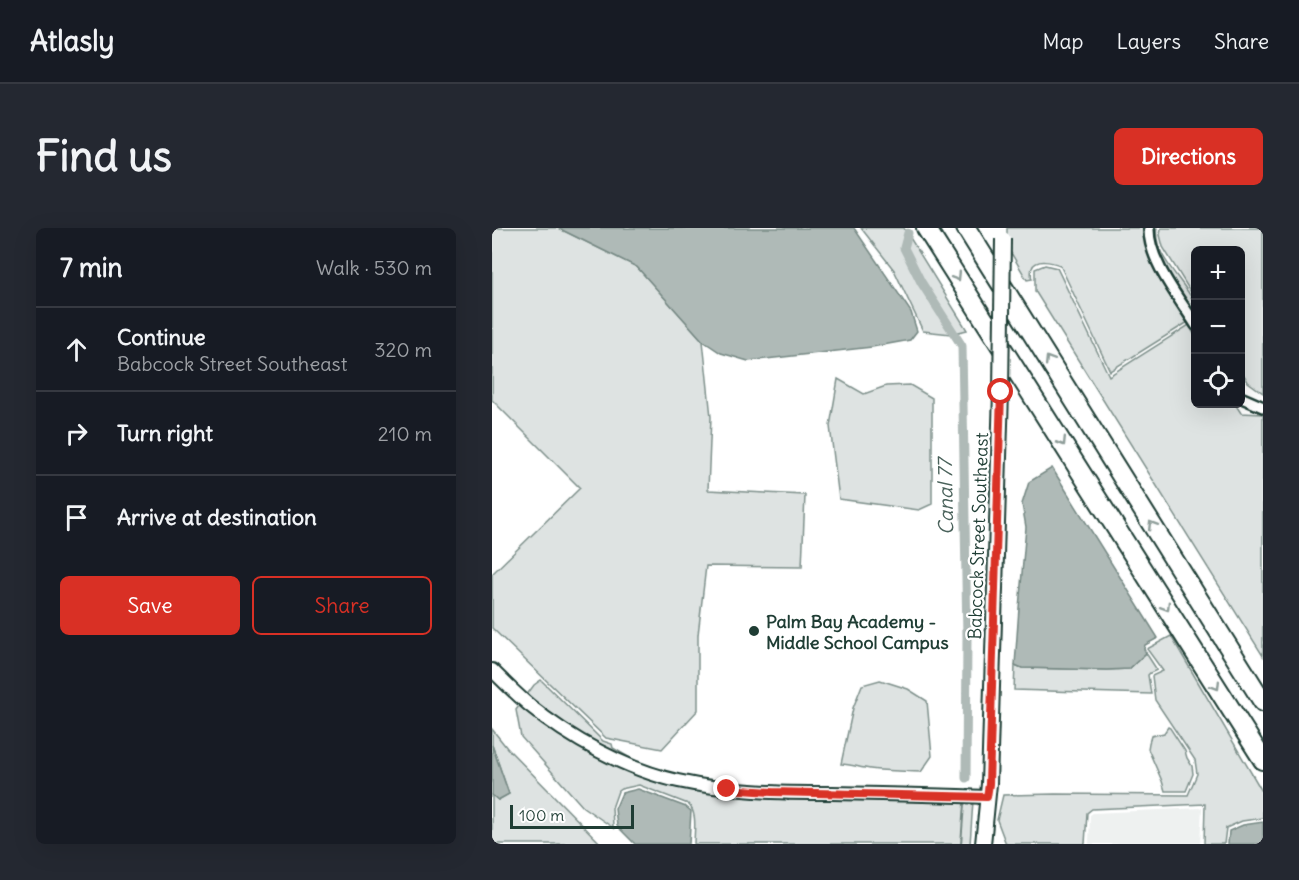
<!DOCTYPE html>
<html lang="en">
<head>
<meta charset="utf-8">
<style>
  body { margin:0; font-family:Delius,sans-serif; background:#242831; color:#f1f3f6 }
  .controls { position:absolute; right:18px; top:18px; display:grid; overflow:hidden; border-radius:9px; box-shadow:0 6px 24px #0002 }
  .controls button { width:54px; height:54px; display:grid; place-items:center; padding:0; border:0; border-bottom:2px solid #363941; background:#171b24; color:#f1f3f6; font:30px sans-serif }
  .scale { position:absolute; left:18px; bottom:15px; width:124px; box-sizing:border-box; padding-left:6px; border:3px solid #1f3d34; border-top:0; font-size:16px; line-height:21px; white-space:nowrap; color:#1f3d34; -webkit-text-stroke:4px #fff; paint-order:stroke }
  .stop { position:absolute; width:18px; height:18px; margin:-14px; border:4px solid #d93025; border-radius:50%; background:#fff }
  .stop.end { background:#d93025; border-color:#fff; box-shadow:0 2px 6px #0008 }
  .list { margin:0; padding:0; list-style:none }
  h2 { display:flex; justify-content:space-between; align-items:center; height:78px; margin:0; padding:0 24px; font-size:26px }
  h2 small { font-size:20px; font-weight:400; color:#9ea1a6 }
  .list li { display:grid; grid-template-columns:39px 1fr auto; gap:18px; align-items:center; box-sizing:border-box; height:84px; padding:0 24px; border-top:2px solid #363941 }
  .list b { display:block; font-size:22px; white-space:nowrap }
  .list p { margin:0; font-size:20px; white-space:nowrap; color:#9ea1a6 }
  .list em { font-size:20px; font-style:normal; color:#9ea1a6 }
  .actions { display:flex; gap:12px; padding:18px 24px }
  .actions a { flex:1; padding:14px 0; border:2px solid #d93025; border-radius:9px; text-align:center; font-size:21px; color:#d93025 }
  .actions .main { background:#d93025; color:#fff }
  .icon { flex:none; width:33px; height:33px; fill:none; stroke:currentColor; stroke-width:2; stroke-linecap:round; stroke-linejoin:round }
  .map { position:relative; flex:none; width:771px; height:616px; overflow:hidden; border-radius:9px }
  header { display:flex; align-items:center; gap:36px; box-sizing:border-box; height:84px; padding:0 30px; background:#171b24; border-bottom:2px solid #363941 }
  header strong { font-size:28px }
  nav { display:flex; gap:33px; margin-inline-start:auto; font-size:21px }
  .intro { display:flex; align-items:center; justify-content:space-between; box-sizing:border-box; height:144px; padding:0 36px }
  h1 { margin:0; font-size:42px }
  .button { padding:15px 27px; border-radius:9px; background:#d93025; color:#fff; font-size:21px; font-weight:700 }
  main { display:flex; gap:36px; padding:0 36px }
  aside { flex:1; background:#171b24; border-radius:9px; box-shadow:0 6px 24px #0002 }
  .map>svg:first-child { display:block }
</style>
</head>
<body>
<header>
<strong>Atlasly</strong>
<nav><a>Map</a><a>Layers</a><a>Share</a></nav>
</header>
<div class="intro"><h1>Find us</h1><a class="button">Directions</a></div>
<main>
<aside>
<h2>7 min<small>Walk · 530 m</small></h2>
<ul class="list">
<li><svg class="icon" aria-label="ahead" viewBox="0 0 24 24"><path d="M12 20V5M6 11l6-6 6 6"/></svg><div><b>Continue</b><p>Babcock Street Southeast</p></div><em>320 m</em></li>
<li><svg class="icon" aria-label="right" viewBox="0 0 24 24"><path d="M7 20v-9h11M14 6l5 5-5 5"/></svg><div><b>Turn right</b></div><em>210 m</em></li>
<li><svg class="icon" aria-label="arrive" viewBox="0 0 24 24"><path d="M6 21V4h12l-3 4 3 4H6"/></svg><div><b>Arrive at destination</b></div></li>
</ul>
<div class="actions"><a class="main">Save</a><a>Share</a></div>
</aside>
<div class="map">
<svg width="771" height="616" viewBox="0 0 771 616">
  <rect width="100%" height="100%" fill="#fff"/>
  <filter id="ink" filterUnits="userSpaceOnUse"><feTurbulence type="fractalNoise" baseFrequency=".0167" numOctaves="2"/><feDisplacementMap in="SourceGraphic" scale="12" xChannelSelector="R" yChannelSelector="G"/><feConvolveMatrix kernelMatrix="1 2 1 2 8 2 1 2 1" color-interpolation-filters="sRGB"/></filter>
  <g filter="url(#ink)">
    <path fill="#eef1f0" d="M710 580 708 616H597L598 587 601 585Z"/>
    <g fill="#dee3e2" stroke="#7e908b" stroke-width="1.5">
      <path d="M0 0H66L145 39 211 113 219 189 216 262 313 267 310 339 214 338 206 407V482L170 521 114 510 0 400V346L88 260 0 172Z"/>
      <path d="M369 0H412L475 102 459 106 431 103 402 42Z"/>
      <path d="M515 0H665C660 27 693 53 703 76 705 83 703 93 703 100L698 93 696 94 618 143 568 37C560 34 544 30 540 40 539 41 539 50 540 51L535 52 515 18Z"/>
      <path d="M669 0H771V165L756 154 749 142 748 22H704L703 71 671 19 668 7Z"/>
      <path d="M553 37 565 40 617 148 697 97 703 108 704 176H743L749 185 771 186V428L543 63V41Z"/>
      <path d="M346 151 372 166 394 158 418 157 440 170V276L427 282 347 271 338 198Z"/>
      <path d="M679 408 771 565V590L750 593 734 600 732 616H712L713 576 600 581 595 585 593 616H514L505 592 511 567 563 566 696 567 705 546 703 532 663 472 660 448 671 443 655 421Z"/>
      <path d="M654 425 665 442 658 445 656 447 659 466 522 462 523 437 530 440 615 442 637 441Z"/>
      <path d="M49 452 111 513 120 516 121 520 145 534 125 527 86 506 39 473 34 468 42 457Z"/>
      <path d="M388 452 416 461 435 473 440 528 429 544C412 543 395 543 378 541 368 540 359 536 349 536L361 480 370 457Z"/>
      <path d="M29 475 183 558 481 573 478 616H202C202 603 206 585 196 576L147 557 129 561 126 563 120 580 121 598 123 601 91 579 29 509 24 482Z"/>
      <path d="M676 499 678 500 693 523 695 530 700 538 701 546 694 563H673L670 553 656 521 657 515 659 508 672 505Z"/>
      <path d="M0 501 15 520 109 616H0V567L6 572 17 566 0 517Z"/>
    </g>
    <g fill="#afbab7" stroke="#758883" stroke-width="1.5">
      <path d="M66 0H362L419 84 425 103 418 112 380 119 256 133 229 125 211 113 145 39Z"/>
      <path d="M560 240 666 410 653 417 652 421 654 425 637 441 615 442 530 440 523 437 527 380 534 299 530 276 537 254Z"/>
      <path d="M0 517 17 566 6 572 0 567Z"/>
      <path d="M146 561 194 579 199 583 197 616H143L125 598 123 581 130 565Z"/>
      <path d="M771 594V616H736L737 603 751 597Z"/>
    </g>
    <g fill="none" stroke-linecap="round" stroke-linejoin="round">
      <path stroke="#758883" stroke-width="2" d="M469 616 472 576"/>
      <path stroke="#afbab7" stroke-width="9" d="M416 5 412 20 429 54 470 118 475 409 474 550"/>
      <g stroke="#1f3d34" stroke-width="14">
        <g id="minor">
          <path d="M657 0C656 32 687 70 704 97"/>
          <path d="M748 169 771 179"/>
        </g>
      </g>
      <g stroke="#1f3d34" stroke-width="16">
        <path id="tertiary" d="M0 442C12 454 24 466 37 477 77 510 135 542 186 553 236 564 289 565 340 565 392 566 444 567 495 569"/>
      </g>
      <g stroke="#1f3d34" stroke-width="18">
        <path id="secondary" d="M491 616 497 556 509 164"/>
      </g>
      <g stroke="#1f3d34" stroke-width="22">
        <g id="motorway">
          <path d="M434 0 771 532"/>
          <path d="M474 0 771 474"/>
        </g>
      </g>
      <use href="#minor" stroke="#fff" stroke-width="9"/>
      <use href="#tertiary" stroke="#fff" stroke-width="12"/>
      <use href="#secondary" stroke="#fff" stroke-width="14"/>
      <use href="#motorway" stroke="#fff" stroke-width="18"/>
      <g stroke="#1f3d34" stroke-width="18" stroke-linecap="butt">
        <path id="secondary-bridge" d="M509 164 511 11"/>
      </g>
      <use href="#secondary-bridge" stroke="#fff" stroke-width="14"/>
    </g>
    <defs><path id="oneway-chevron" d="M-2-3.5L2.5 0L-2 3.5" fill="none" stroke-width="1.6" stroke-linecap="round" stroke-linejoin="round" transform="scale(1.5)"/></defs>
    <g stroke="#8f9e9a">
      <use href="#oneway-chevron" transform="translate(465 49) rotate(58)"/>
      <use href="#oneway-chevron" transform="translate(557 132) rotate(-122)"/>
      <use href="#oneway-chevron" transform="translate(570 214) rotate(58)"/>
      <use href="#oneway-chevron" transform="translate(660 297) rotate(-122)"/>
      <use href="#oneway-chevron" transform="translate(674 379) rotate(58)"/>
      <use href="#oneway-chevron" transform="translate(724 458) rotate(58)"/>
    </g>
  </g>
  <g fill="none" stroke-linecap="round" stroke-linejoin="round" filter="url(#ink)">
    <path stroke="#d93025" stroke-width="8" d="M235 561 280 564 495 569 497 556 509 164"/>
  </g>
  <circle fill="#1f3d34" stroke="#fff" stroke-width="2" cx="262" cy="403" r="6"/>
  <g text-anchor="middle" dominant-baseline="central" stroke-width="4.5" stroke-linejoin="round" paint-order="stroke">
    <g font-size="18" fill="#1f3d34" stroke="#fff">
      <text transform="translate(486 308) rotate(-88)">Babcock Street Southeast</text>
    </g>
    <g font-size="18" font-weight="bold" fill="#1f3d34" stroke="#fff" text-anchor="start">
      <text x="274" y="393">Palm Bay Academy -<tspan x="274" dy="21">Middle School Campus</tspan></text>
    </g>
    <g font-size="20" font-style="italic" fill="#4a625b" stroke="#fff">
      <text transform="translate(453 269) rotate(-91)">Canal 77</text>
    </g>
  </g>
</svg>
<div class="controls">
<button>+</button>
<button>−</button>
<button><svg class="icon" aria-label="locate" viewBox="0 0 24 24"><circle cx="12" cy="12" r="6"/><path d="M12 2v4M12 18v4M2 12h4M18 12h4"/></svg></button>
</div>
<div class="scale">100 m</div>
<div class="stop" style="left:509px;top:164px"></div>
<div class="stop end" style="left:235px;top:561px"></div>
</div>
</main>
</body>
</html>
